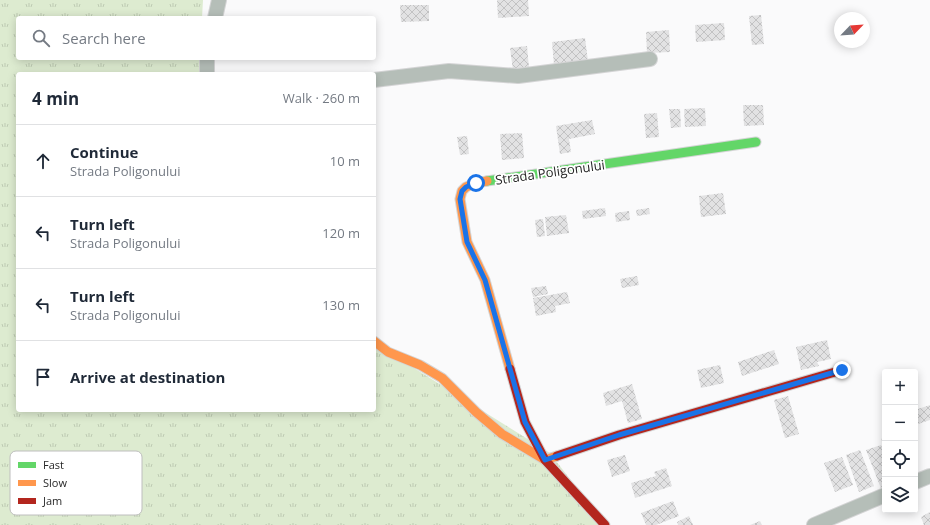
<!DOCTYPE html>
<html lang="en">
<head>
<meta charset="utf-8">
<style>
  body { margin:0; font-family:"Open Sans",sans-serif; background:#f6f6f7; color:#1f2937 }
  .controls { position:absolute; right:12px; bottom:12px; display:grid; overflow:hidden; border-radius:4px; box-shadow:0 2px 10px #0003 }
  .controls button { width:36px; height:36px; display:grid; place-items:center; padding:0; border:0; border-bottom:1px solid #e0e1e3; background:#fff; color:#1f2937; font:20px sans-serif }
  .compass { position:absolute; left:834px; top:12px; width:36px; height:36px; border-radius:50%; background:#fff; box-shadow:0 2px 10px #0003; rotate:65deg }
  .stop { position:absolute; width:12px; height:12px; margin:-9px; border:3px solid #1a73e8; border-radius:50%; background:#fff }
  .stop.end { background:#1a73e8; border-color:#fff; box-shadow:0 1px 4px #0008 }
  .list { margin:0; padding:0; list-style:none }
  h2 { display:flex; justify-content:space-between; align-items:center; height:52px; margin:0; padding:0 16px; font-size:17px }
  h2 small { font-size:13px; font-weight:400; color:#747a83 }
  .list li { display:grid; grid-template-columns:26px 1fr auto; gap:12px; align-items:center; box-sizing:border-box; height:72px; padding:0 16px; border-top:1px solid #e0e1e3 }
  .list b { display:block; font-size:15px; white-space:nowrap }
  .list p { margin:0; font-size:13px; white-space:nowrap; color:#747a83 }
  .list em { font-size:13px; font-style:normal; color:#747a83 }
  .icon { flex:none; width:22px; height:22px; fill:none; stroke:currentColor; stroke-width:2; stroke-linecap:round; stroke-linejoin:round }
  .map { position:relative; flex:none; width:930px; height:525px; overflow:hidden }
  .search { position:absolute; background:#fff; box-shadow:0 2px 10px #0003; left:16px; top:16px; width:360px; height:44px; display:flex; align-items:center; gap:10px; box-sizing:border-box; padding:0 14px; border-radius:4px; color:#747a83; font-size:15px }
  .panel { position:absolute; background:#fff; box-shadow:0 2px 10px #0003; left:16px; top:72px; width:360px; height:340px; border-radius:4px }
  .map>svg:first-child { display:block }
</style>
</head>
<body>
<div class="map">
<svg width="930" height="525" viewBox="0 0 930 525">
  <defs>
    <pattern id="grass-tufts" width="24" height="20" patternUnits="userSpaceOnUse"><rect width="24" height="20" fill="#ddebd0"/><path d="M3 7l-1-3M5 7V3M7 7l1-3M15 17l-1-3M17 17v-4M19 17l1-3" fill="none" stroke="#becab3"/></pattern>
    <pattern id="building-cross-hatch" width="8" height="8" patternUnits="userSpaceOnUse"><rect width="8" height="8" fill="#e2e2e3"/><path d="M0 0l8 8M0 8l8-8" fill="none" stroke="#c2c2c3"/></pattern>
  </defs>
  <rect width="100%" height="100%" fill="#fafafb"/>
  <path fill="url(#grass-tufts)" d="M0 0H203L202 18H18V58H200L199 74H18V410H374V343L550 453 605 525H0Z"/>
  <g fill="url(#building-cross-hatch)">
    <path d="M497 0H528L529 16 498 18Z"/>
    <path d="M400 5H429V21L401 22Z"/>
    <path d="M761 15 764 44 752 45 749 16Z"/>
    <path d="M724 23 725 40 696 42 695 25Z"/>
    <path d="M669 30 670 52 647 53 646 32Z"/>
    <path d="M585 38 588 61 554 65 552 42Z"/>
    <path d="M527 46 529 68 513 70 510 48Z"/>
    <path d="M743 105H763L764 125 744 126Z"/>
    <path d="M705 108 706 126 685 127 684 109Z"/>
    <path d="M669 109H680L681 127 671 128Z"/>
    <path d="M657 113 659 137 646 138 644 114Z"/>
    <path d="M592 120 595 134 569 139 571 152 560 154 556 126Z"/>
    <path d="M522 133 524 158 502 160 500 134Z"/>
    <path d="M467 136 469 154 460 155 457 137Z"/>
    <path d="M723 193 726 214 701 217 699 196Z"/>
    <path d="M605 208 606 216 583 219 582 211Z"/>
    <path d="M649 208 650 214 637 216 636 210Z"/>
    <path d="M629 211 630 220 616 222 615 213Z"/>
    <path d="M566 215 569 233 547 236 545 217Z"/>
    <path d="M543 219 545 236 537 237 535 220Z"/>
    <path d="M637 276 639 285 622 288 620 279Z"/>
    <path d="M546 286 548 294 533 297 531 288Z"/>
    <path d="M567 292 570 303 555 306 556 312 536 316 533 298Z"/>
    <path d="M827 340 831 359 817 362 819 366 801 370 796 347Z"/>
    <path d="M774 350 779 364 742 376 738 362Z"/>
    <path d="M720 365 724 383 701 388 697 370Z"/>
    <path d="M632 384 642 419 628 423 622 401 606 406 603 393Z"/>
    <path d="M788 396 799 434 785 438 774 400Z"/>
    <path d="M930 405V420L915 425V410Z"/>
    <path d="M885 438V449L881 439Z"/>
    <path d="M881 445 885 455V490L882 491 866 450Z"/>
    <path d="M860 450 874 486 859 492 846 455Z"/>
    <path d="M625 455 630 471 612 477 607 460Z"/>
    <path d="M842 457 853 485 835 492 824 463Z"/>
    <path d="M666 468 672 486 635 498 631 483 656 476 654 472Z"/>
    <path d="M673 501 679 516 656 525H646L641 513Z"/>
    <path d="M930 512V525H924L921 517Z"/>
    <path d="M689 516 693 525H678L677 522Z"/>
    <path d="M760 521 762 525H750Z"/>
  </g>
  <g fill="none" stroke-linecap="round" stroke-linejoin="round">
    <g stroke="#d4d4d5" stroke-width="16">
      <g id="street">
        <path d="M215 18 219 0"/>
        <path d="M207 74V58"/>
        <path d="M374 80 449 71 518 76 650 59"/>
        <path d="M915 482 930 476"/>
        <path d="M814 525 885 495"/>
      </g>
    </g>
    <g stroke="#d4d4d5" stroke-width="11">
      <path id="fast" d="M487 181 756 142"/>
    </g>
    <g stroke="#d4d4d5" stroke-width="11">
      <g id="slow">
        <path d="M487 181 476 183 466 187 462 191 460 199 467 242 485 280 510 369"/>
        <path d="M374 341 388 352 420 365 442 378 476 412 502 434 545 460 557 456"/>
      </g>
    </g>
    <g stroke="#d4d4d5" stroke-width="11">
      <g id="jam">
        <path d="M510 369 525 422 545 460 605 525"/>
        <path d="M557 456 619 435 842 370"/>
      </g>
    </g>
    <use href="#street" stroke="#b5beb8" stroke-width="14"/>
    <use href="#fast" stroke="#63d668" stroke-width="9"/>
    <use href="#slow" stroke="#ff974d" stroke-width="9"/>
    <use href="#jam" stroke="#b3261e" stroke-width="9"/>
  </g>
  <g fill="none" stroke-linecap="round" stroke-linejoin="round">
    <path stroke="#1a73e8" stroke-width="5" d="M476 183 466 187 462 191 460 199 467 242 485 280 525 422 545 460 619 435 842 370"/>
  </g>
  <g text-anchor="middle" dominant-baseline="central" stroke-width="3.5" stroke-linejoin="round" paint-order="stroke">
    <g font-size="13" fill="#272727" stroke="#fff">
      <text transform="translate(550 172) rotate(-8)">Strada Poligonului</text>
    </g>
  </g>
  <rect x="10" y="451" width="132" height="64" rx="6" fill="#fff" stroke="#bebebe" stroke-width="1"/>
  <rect x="18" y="462" width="18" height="6" fill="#63d668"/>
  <rect x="18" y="480" width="18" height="6" fill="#ff974d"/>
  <rect x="18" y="498" width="18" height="6" fill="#b3261e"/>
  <g font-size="11" fill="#272727">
    <text x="43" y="469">Fast</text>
    <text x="43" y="487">Slow</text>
    <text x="43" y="505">Jam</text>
  </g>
</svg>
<div class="controls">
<button>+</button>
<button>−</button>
<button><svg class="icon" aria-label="locate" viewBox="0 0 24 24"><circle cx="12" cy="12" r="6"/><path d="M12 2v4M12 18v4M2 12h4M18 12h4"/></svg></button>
<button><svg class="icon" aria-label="layers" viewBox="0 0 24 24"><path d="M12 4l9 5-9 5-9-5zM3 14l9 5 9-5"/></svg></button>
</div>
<svg class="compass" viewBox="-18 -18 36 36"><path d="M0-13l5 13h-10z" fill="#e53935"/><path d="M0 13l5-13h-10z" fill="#747a83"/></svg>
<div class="stop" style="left:476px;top:183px"></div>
<div class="stop end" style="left:842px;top:370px"></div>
<div class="search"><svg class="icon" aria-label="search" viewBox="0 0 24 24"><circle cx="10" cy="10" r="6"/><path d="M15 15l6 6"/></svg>Search here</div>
<section class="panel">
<h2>4 min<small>Walk · 260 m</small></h2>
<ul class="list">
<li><svg class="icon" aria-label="ahead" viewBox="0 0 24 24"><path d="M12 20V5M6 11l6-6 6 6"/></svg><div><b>Continue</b><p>Strada Poligonului</p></div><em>10 m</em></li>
<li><svg class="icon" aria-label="left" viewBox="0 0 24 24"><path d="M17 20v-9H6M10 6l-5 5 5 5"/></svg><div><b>Turn left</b><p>Strada Poligonului</p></div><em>120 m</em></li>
<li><svg class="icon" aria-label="left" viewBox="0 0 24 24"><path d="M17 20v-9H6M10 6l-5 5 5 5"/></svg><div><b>Turn left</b><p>Strada Poligonului</p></div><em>130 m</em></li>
<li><svg class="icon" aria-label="arrive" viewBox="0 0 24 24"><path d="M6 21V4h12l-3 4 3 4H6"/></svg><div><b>Arrive at destination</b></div></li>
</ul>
</section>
</div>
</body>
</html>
